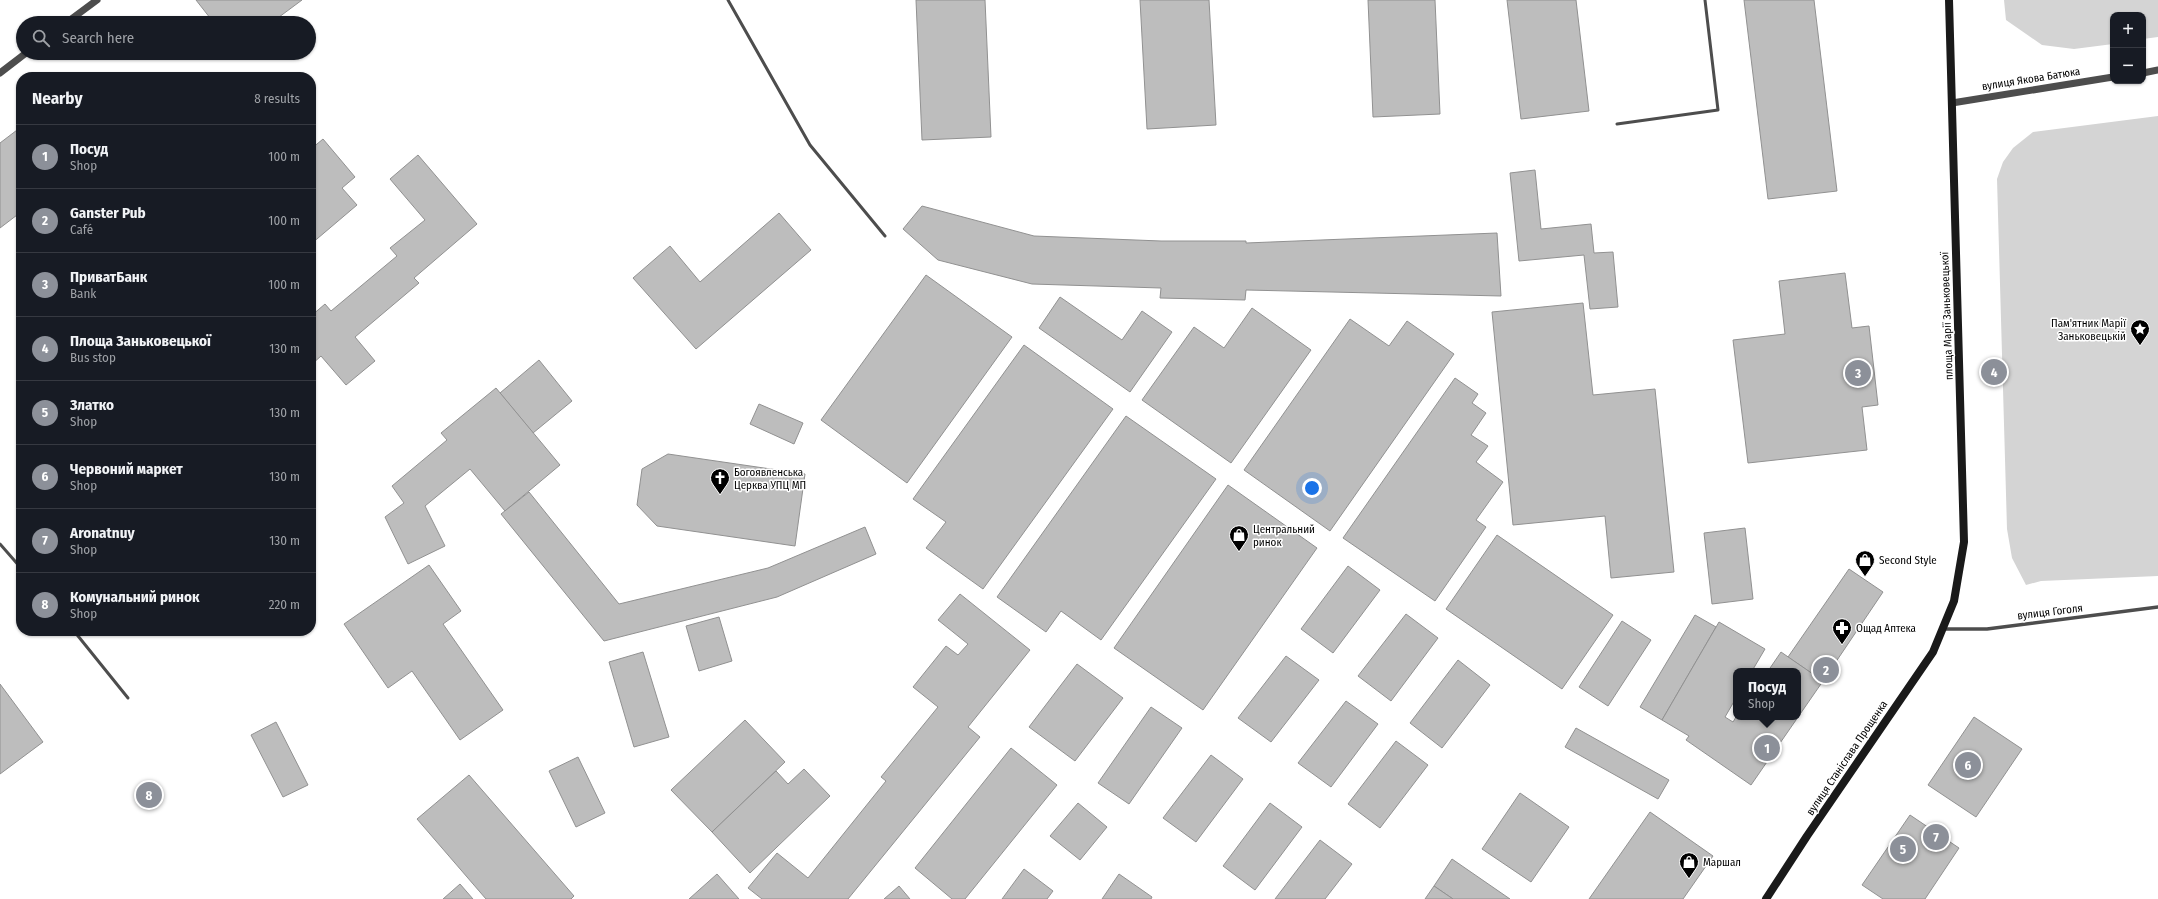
<!DOCTYPE html>
<html lang="en">
<head>
<meta charset="utf-8">
<style>
  body { margin:0; font-family:"Fira Sans Condensed",sans-serif; background:#242831; color:#f1f3f6 }
  .controls { position:absolute; right:12px; top:12px; display:grid; overflow:hidden; border-radius:8px; box-shadow:0 1px 3px #0004 }
  .controls button { width:36px; height:36px; display:grid; place-items:center; padding:0; border:0; border-bottom:1px solid #363941; background:#171b24; color:#f1f3f6; font:20px sans-serif }
  .you { position:absolute; left:1312px; top:488px; width:14px; height:14px; margin:-10px; border:3px solid #fff; border-radius:50%; background:#1a73e8; box-shadow:0 0 0 6px #1a73e833 }
  .badge { display:grid; place-items:center; width:26px; height:26px; border-radius:50%; background:#8c9099; color:#fff; font-size:13px; font-weight:700 }
  .pin { position:absolute; translate:-50% -50%; border:2px solid #fff; box-shadow:0 1px 4px #0006 }
  .popup { position:absolute; left:1733px; top:668px; width:68px; height:52px; box-sizing:border-box; display:grid; place-content:center; border-radius:8px; background:#171b24; filter:drop-shadow(0 1px 3px #0005); font-size:13px; white-space:nowrap; color:#9ea1a6 }
  .popup b { font-size:15px; color:#f1f3f6 }
  .popup::after { content:''; position:absolute; left:50%; top:100%; margin-left:-8px; border:8px solid transparent; border-top-color:#171b24 }
  .list { margin:0; padding:0; list-style:none }
  h2 { display:flex; justify-content:space-between; align-items:center; height:52px; margin:0; padding:0 16px; font-size:17px }
  h2 small { font-size:13px; font-weight:400; color:#9ea1a6 }
  .list li { display:grid; grid-template-columns:26px 1fr auto; gap:12px; align-items:center; box-sizing:border-box; height:64px; padding:0 16px; border-top:1px solid #363941 }
  .list b { display:block; font-size:15px; white-space:nowrap }
  .list p { margin:0; font-size:13px; white-space:nowrap; color:#9ea1a6 }
  .list em { font-size:13px; font-style:normal; color:#9ea1a6 }
  .icon { flex:none; width:22px; height:22px; fill:none; stroke:currentColor; stroke-width:2; stroke-linecap:round; stroke-linejoin:round }
  .map { position:relative; flex:none; width:2158px; height:899px; overflow:hidden }
  .search { position:absolute; background:#171b24; box-shadow:0 1px 3px #0004; left:16px; top:16px; width:300px; height:44px; display:flex; align-items:center; gap:10px; box-sizing:border-box; padding:0 14px; border-radius:22px; color:#9ea1a6; font-size:15px }
  .panel { position:absolute; background:#171b24; box-shadow:0 1px 3px #0004; left:16px; top:72px; width:300px; height:564px; border-radius:16px }
  .map>svg:first-child { display:block }
</style>
</head>
<body>
<div class="map">
<svg width="2158" height="899" viewBox="0 0 2158 899">
  <rect width="100%" height="100%" fill="#fff"/>
  <g fill="#d4d4d4">
    <path d="M2004 0H2158V37L2143 39V15H2113V44L2074 49 2042 45 2006 20Z"/>
    <path d="M2158 116V576L2041 581 2026 585 2012 558 2007 529 1997 179 2003 162 2013 148 2033 132Z"/>
  </g>
  <g fill="#bdbdbd" stroke="#919191">
    <path d="M196 0H302L271 23H214Z"/>
    <path d="M916 0H985L991 137 922 140Z"/>
    <path d="M1140 0H1209L1216 125 1147 129Z"/>
    <path d="M1368 0H1435L1440 114 1373 117Z"/>
    <path d="M1507 0H1576L1589 111 1521 119Z"/>
    <path d="M1744 0H1814L1837 191 1768 199Z"/>
    <path d="M21 127V212L0 228V143Z"/>
    <path d="M323 139 355 177 342 188 357 205 311 244V149Z"/>
    <path d="M418 155 477 224 414 278 419 283 355 337 375 361 346 385 321 356 311 365V316L325 304 331 311 397 256 390 248 425 220 390 179Z"/>
    <path d="M1535 170 1541 229 1591 224 1594 253 1613 252 1618 307 1590 309 1584 255 1519 261 1510 173Z"/>
    <path d="M922 206 1034 236 1161 241H1246V243L1497 233 1501 296 1246 290 1245 300 1160 298 1161 288 1032 284 938 260 903 229Z"/>
    <path d="M779 213 811 250 696 349 633 278 670 246 700 282Z"/>
    <path d="M1845 273 1852 328 1869 326 1878 405 1862 407 1867 450 1748 463 1733 340 1785 334 1779 281Z"/>
    <path d="M926 275 1012 337 907 483 821 420Z"/>
    <path d="M1060 297 1122 340 1142 311 1172 332 1130 392 1039 328Z"/>
    <path d="M1583 303 1593 395 1655 389 1674 572 1611 578 1605 516 1513 525 1492 312Z"/>
    <path d="M1252 308 1311 350 1231 463 1142 400 1194 327 1224 348Z"/>
    <path d="M1350 319 1389 346 1407 321 1454 354 1330 531 1244 470Z"/>
    <path d="M1024 345 1113 409 983 589 926 548 946 522 913 499Z"/>
    <path d="M539 360 572 401 533 433 500 393Z"/>
    <path d="M1455 378 1478 394 1472 403 1486 413 1471 435 1488 446 1476 462 1503 482 1476 520 1486 527 1435 601 1343 538Z"/>
    <path d="M496 388 560 465 505 511 470 469 425 506 445 546 408 564 385 517 404 503 392 486 447 440 441 433Z"/>
    <path d="M759 404 803 423 794 444 750 424Z"/>
    <path d="M1126 416 1216 479 1101 640 1061 611 1046 632 997 597Z"/>
    <path d="M668 454 805 474 795 546 657 526 637 505 642 469Z"/>
    <path d="M1228 485 1317 548 1203 710 1114 648Z"/>
    <path d="M529 492 619 604 768 568 865 527 876 554 777 597 604 641 501 514Z"/>
    <path d="M1745 528 1753 599 1712 604 1704 533Z"/>
    <path d="M1497 535 1613 615 1562 689 1446 609Z"/>
    <path d="M429 565 461 611 443 624 503 710 460 740 412 671 388 688 344 624Z"/>
    <path d="M1348 566 1380 590 1333 653 1301 629Z"/>
    <path d="M1849 569 1883 592 1823 681 1788 657Z"/>
    <path d="M960 594 1030 650 968 727 980 737 848 899H762L748 888 777 853 808 878 886 781 881 777 938 707 913 687 946 646 958 655 968 644 938 620Z"/>
    <path d="M1406 614 1438 638 1391 701 1358 676Z"/>
    <path d="M1695 615 1716 627 1662 720 1640 707Z"/>
    <path d="M719 617 732 661 699 671 686 626Z"/>
    <path d="M1622 621 1651 640 1608 706 1579 687Z"/>
    <path d="M1719 622 1765 649 1752 671H1736V698L1725 717 1733 722 1736 717H1798V671H1768L1781 652 1823 681 1751 785 1686 740 1689 736 1662 720Z"/>
    <path d="M643 652 669 737 634 747 609 662Z"/>
    <path d="M1286 656 1319 680 1271 742 1238 718Z"/>
    <path d="M1458 660 1490 685 1442 748 1410 723Z"/>
    <path d="M1077 664 1123 698 1075 761 1029 727Z"/>
    <path d="M0 684 43 742 0 774Z"/>
    <path d="M1346 701 1378 724 1331 787 1298 763Z"/>
    <path d="M1151 707 1182 728 1129 804 1098 783Z"/>
    <path d="M1974 717 2022 749 1976 817 1928 785Z"/>
    <path d="M745 720 785 762 712 832 671 790Z"/>
    <path d="M276 722 308 785 283 797 251 735Z"/>
    <path d="M1576 728 1669 780 1658 799 1565 747Z"/>
    <path d="M1396 741 1428 765 1380 828 1348 804Z"/>
    <path d="M1011 748 1057 785 965 899H952L915 868Z"/>
    <path d="M1211 755 1243 779 1196 842 1163 818Z"/>
    <path d="M578 757 605 813 576 827 549 771Z"/>
    <path d="M804 769 830 796 750 873 712 832 776 771 788 784Z"/>
    <path d="M469 775 574 896 571 899H486L417 819Z"/>
    <path d="M1520 793 1569 827 1531 882 1482 849Z"/>
    <path d="M1078 803 1107 827 1080 860 1050 836Z"/>
    <path d="M1270 803 1302 827 1255 890 1223 866Z"/>
    <path d="M1650 812 1713 856 1683 899H1589Z"/>
    <path d="M1910 815 1959 848 1925 899H1883L1862 885Z"/>
    <path d="M1320 840 1352 864 1325 899H1275Z"/>
    <path d="M1452 859 1510 899H1453L1434 886Z"/>
    <path d="M1024 869 1053 891 1047 899H1002Z"/>
    <path d="M717 874 739 899H689Z"/>
    <path d="M1119 874 1152 897 1151 899H1102Z"/>
    <path d="M460 884 473 899H443Z"/>
    <path d="M899 886 910 899H884Z"/>
    <path d="M1434 886 1453 899H1425Z"/>
  </g>
  <g fill="none" stroke-linecap="round" stroke-linejoin="round">
    <g stroke="#4d4d4d" stroke-width="3">
      <path d="M728 0 810 145 885 236"/>
      <path d="M1617 124 1718 110 1705 0"/>
      <path d="M0 544 21 568"/>
      <path d="M74 631 128 698"/>
    </g>
    <path stroke="#4d4d4d" stroke-width="3.5" d="M1943 629H1987L2158 607"/>
    <g stroke="#4d4d4d" stroke-width="7">
      <path d="M66 23 97 0"/>
      <path d="M0 73 26 53"/>
      <path d="M2143 73 2158 70"/>
      <path d="M1952 103 2113 77"/>
    </g>
    <path stroke="#1a1a1a" stroke-width="8" d="M1766 899 1807 836 1933 652 1954 601 1964 542 1949 0"/>
  </g>
  <defs>
    <g id="sight-pin" transform="scale(1)"><path d="M0 17L-7.5 6A9.5 9.5 0 1 1 7.5 6Z" fill="#000" stroke="#fff"/><path d="M0-6L1.8-2.2L6-1.7L2.9 1.2L3.7 5.4L0 3.3L-3.7 5.4L-2.9 1.2L-6-1.7L-1.8-2.2Z" fill="#fff"/></g>
    <g id="church-pin" transform="scale(1)"><path d="M0 17L-7.5 6A9.5 9.5 0 1 1 7.5 6Z" fill="#000" stroke="#fff"/><path d="M-1.2-6h2.4v3.5h3.3v2.4h-3.3V6h-2.4V-.1h-3.3v-2.4h3.3Z" fill="#fff"/></g>
    <g id="shop-pin" transform="scale(1)"><path d="M0 17L-7.5 6A9.5 9.5 0 1 1 7.5 6Z" fill="#000" stroke="#fff"/><path d="M-5-2.5h2.3a2.7 3.5 0 0 1 5.4 0H5L5.5 6h-11ZM-1.5-2.5h3a1.5 2.3 0 0 0-3 0Z" fill="#fff"/></g>
    <g id="pharmacy-pin" transform="scale(1)"><path d="M0 17L-7.5 6A9.5 9.5 0 1 1 7.5 6Z" fill="#000" stroke="#fff"/><path d="M-2-6h4v4h4v4h-4v4h-4v-4h-4v-4h4Z" fill="#fff"/></g>
  </defs>
  <g fill-rule="evenodd">
    <use href="#sight-pin" x="2140" y="329"/>
    <use href="#church-pin" x="720" y="478"/>
    <use href="#shop-pin" x="1239" y="535"/>
    <use href="#shop-pin" x="1865" y="560"/>
    <use href="#pharmacy-pin" x="1842" y="628"/>
    <use href="#shop-pin" x="1689" y="862"/>
  </g>
  <g text-anchor="middle" dominant-baseline="central" stroke-width="3" stroke-linejoin="round" paint-order="stroke">
    <g font-size="11" fill="#000" stroke="#fff">
      <text transform="translate(2031 79) rotate(-9)">вулиця Якова Батюка</text>
      <text transform="translate(1947 316) rotate(-92)">площа Марії Заньковецької</text>
      <text transform="translate(2050 612) rotate(-7)">вулиця Гоголя</text>
      <text transform="translate(1847 758) rotate(-56)">вулиця Станіслава Прощенка</text>
    </g>
    <g font-size="11" fill="#000" stroke="#fff" text-anchor="start">
      <text x="2126" y="323" text-anchor="end">Пам'ятник Марії<tspan x="2126" dy="13">Заньковецькій</tspan></text>
      <text x="734" y="472">Богоявленська<tspan x="734" dy="13">Церква УПЦ МП</tspan></text>
      <text x="1253" y="529">Центральний<tspan x="1253" dy="13">ринок</tspan></text>
      <text x="1879" y="560">Second Style</text>
      <text x="1856" y="628">Ощад Аптека</text>
      <text x="1703" y="862">Маршал</text>
    </g>
  </g>
</svg>
<div class="controls">
<button>+</button>
<button>−</button>
</div>
<div class="you"></div>
<div class="pin badge" style="left:1767px;top:748px">1</div>
<div class="popup"><b>Посуд</b>Shop</div>
<div class="pin badge" style="left:1826px;top:670px">2</div>
<div class="pin badge" style="left:1858px;top:373px">3</div>
<div class="pin badge" style="left:1994px;top:372px">4</div>
<div class="pin badge" style="left:1903px;top:849px">5</div>
<div class="pin badge" style="left:1968px;top:765px">6</div>
<div class="pin badge" style="left:1936px;top:837px">7</div>
<div class="pin badge" style="left:149px;top:795px">8</div>
<div class="search"><svg class="icon" aria-label="search" viewBox="0 0 24 24"><circle cx="10" cy="10" r="6"/><path d="M15 15l6 6"/></svg>Search here</div>
<section class="panel">
<h2>Nearby<small>8 results</small></h2>
<ul class="list">
<li><span class="badge">1</span><div><b>Посуд</b><p>Shop</p></div><em>100 m</em></li>
<li><span class="badge">2</span><div><b>Ganster Pub</b><p>Café</p></div><em>100 m</em></li>
<li><span class="badge">3</span><div><b>ПриватБанк</b><p>Bank</p></div><em>100 m</em></li>
<li><span class="badge">4</span><div><b>Площа Заньковецької</b><p>Bus stop</p></div><em>130 m</em></li>
<li><span class="badge">5</span><div><b>Златко</b><p>Shop</p></div><em>130 m</em></li>
<li><span class="badge">6</span><div><b>Червоний маркет</b><p>Shop</p></div><em>130 m</em></li>
<li><span class="badge">7</span><div><b>Aronatnuy</b><p>Shop</p></div><em>130 m</em></li>
<li><span class="badge">8</span><div><b>Комунальний ринок</b><p>Shop</p></div><em>220 m</em></li>
</ul>
</section>
</div>
</body>
</html>
